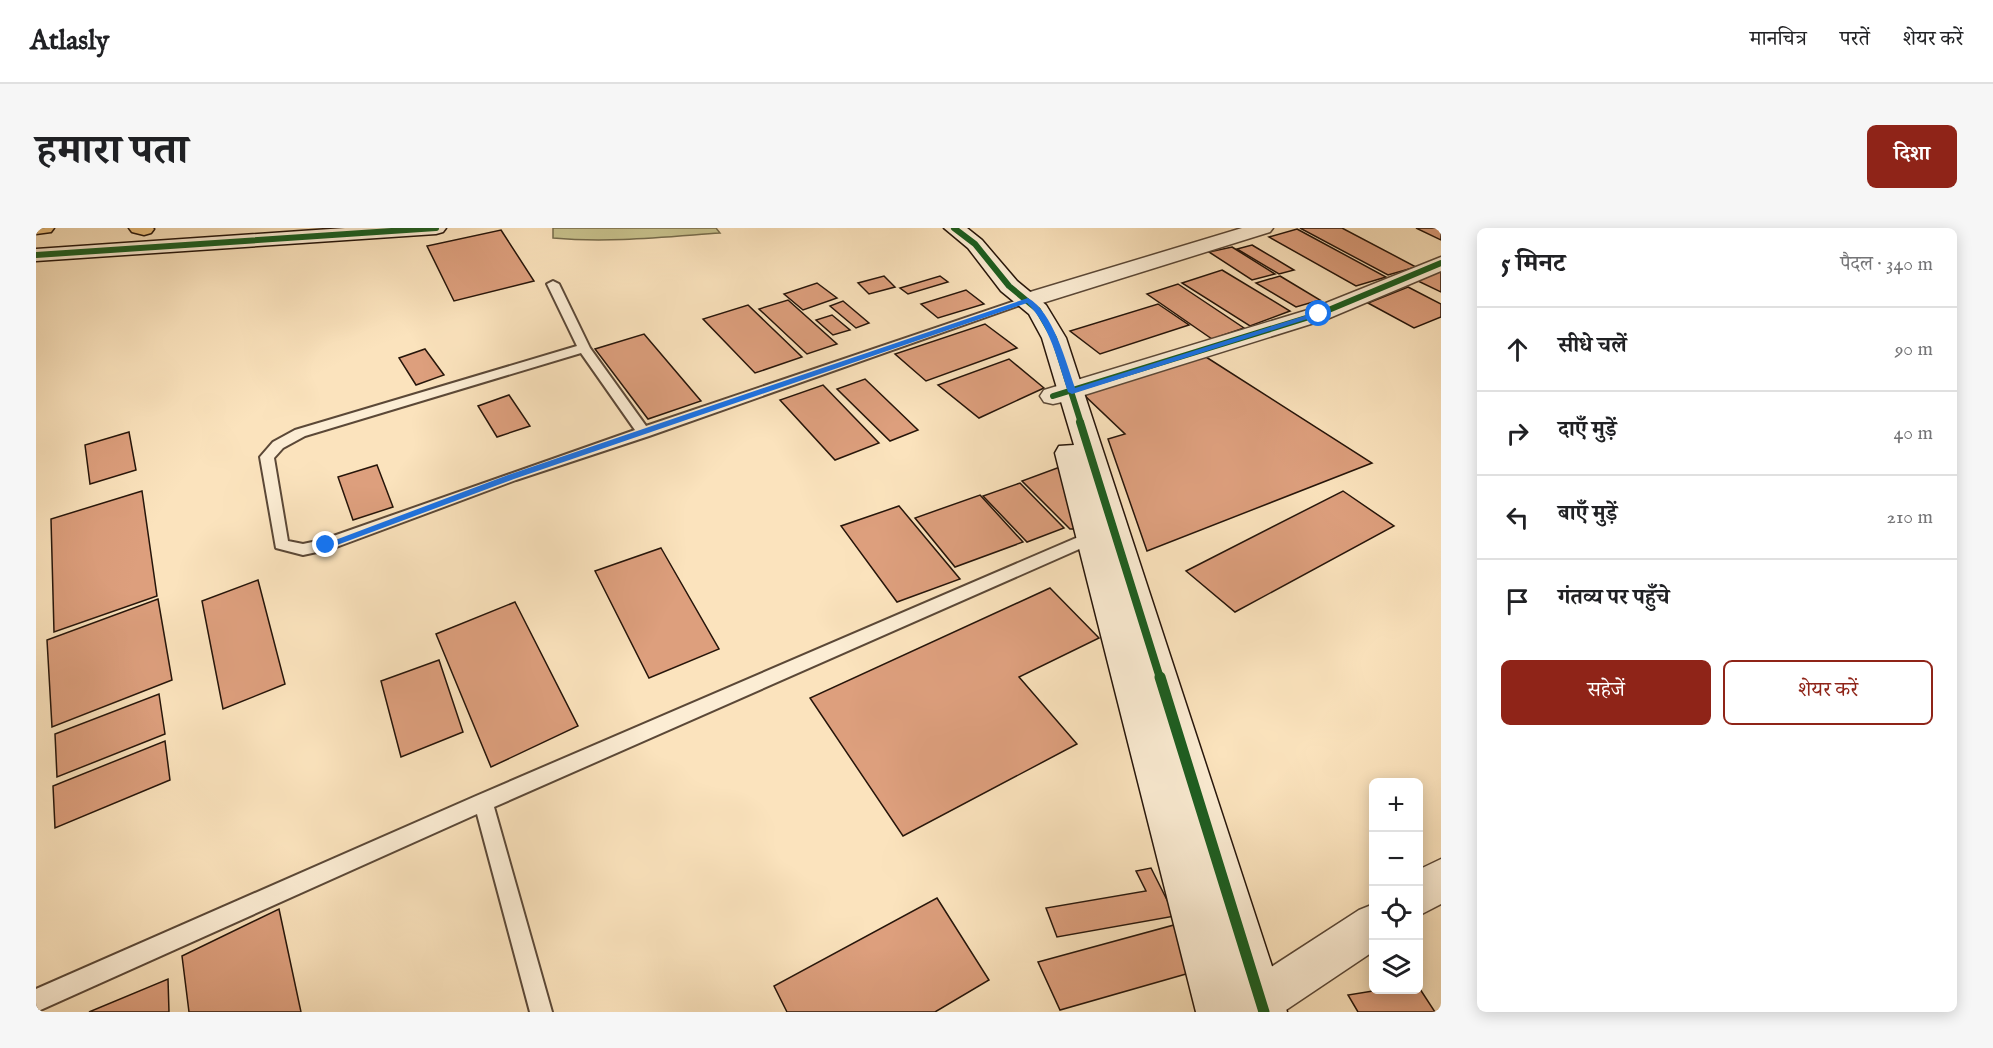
<!DOCTYPE html>
<html lang="hi">
<head>
<meta charset="utf-8">
<style>
  body { margin:0; font-family:"IM FELL English","Noto Serif Devanagari",serif; background:#f6f6f6; color:#202124 }
  .controls { position:absolute; right:18px; bottom:18px; display:grid; overflow:hidden; border-radius:9px; box-shadow:0 3px 15px #0003 }
  .controls button { width:54px; height:54px; display:grid; place-items:center; padding:0; border:0; border-bottom:2px solid #e0e0e0; background:#fff; color:#202124; font:30px sans-serif }
  .stop { position:absolute; width:18px; height:18px; margin:-14px; border:4px solid #1a73e8; border-radius:50%; background:#fff }
  .stop.end { background:#1a73e8; border-color:#fff; box-shadow:0 2px 6px #0008 }
  .list { margin:0; padding:0; list-style:none }
  h2 { display:flex; justify-content:space-between; align-items:center; height:78px; margin:0; padding:0 24px; font-size:26px }
  h2 small { font-size:20px; font-weight:400; color:#757577 }
  .list li { display:grid; grid-template-columns:39px 1fr auto; gap:18px; align-items:center; box-sizing:border-box; height:84px; padding:0 24px; border-top:2px solid #e0e0e0 }
  .list b { display:block; font-size:22px; white-space:nowrap }
  .list em { font-size:20px; font-style:normal; color:#757577 }
  .actions { display:flex; gap:12px; padding:18px 24px }
  .actions a { flex:1; padding:14px 0; border:2px solid #8f2418; border-radius:9px; text-align:center; font-size:21px; color:#8f2418 }
  .actions .main { background:#8f2418; color:#fff }
  .icon { flex:none; width:33px; height:33px; fill:none; stroke:currentColor; stroke-width:2; stroke-linecap:round; stroke-linejoin:round }
  .map { position:relative; flex:none; width:1405px; height:784px; overflow:hidden; border-radius:9px }
  header { display:flex; align-items:center; gap:36px; box-sizing:border-box; height:84px; padding:0 30px; background:#fff; border-bottom:2px solid #e0e0e0 }
  header strong { font-size:28px }
  nav { display:flex; gap:33px; margin-inline-start:auto; font-size:21px }
  .intro { display:flex; align-items:center; justify-content:space-between; box-sizing:border-box; height:144px; padding:0 36px }
  h1 { margin:0; font-size:42px }
  .button { padding:15px 27px; border-radius:9px; background:#8f2418; color:#fff; font-size:21px; font-weight:700 }
  main { display:flex; gap:36px; padding:0 36px }
  aside { flex:1; background:#fff; border-radius:9px; box-shadow:0 3px 15px #0003 }
  .map>svg:first-child { display:block }
</style>
</head>
<body>
<header>
<strong>Atlasly</strong>
<nav><a>मानचित्र</a><a>परतें</a><a>शेयर करें</a></nav>
</header>
<div class="intro"><h1>हमारा पता</h1><a class="button">दिशा</a></div>
<main>
<div class="map">
<svg width="1405" height="784" viewBox="0 0 1405 784">
  <rect width="100%" height="100%" fill="#fbe3bd"/>
  <filter id="stains"><feTurbulence type="fractalNoise" baseFrequency=".00333" numOctaves="4"/><feColorMatrix values="0 0 0 0 .2 0 0 0 0 .09 0 0 0 0 .02 0 0 0 .5 -.17"/></filter>
  <radialGradient id="worn" r=".72"><stop offset=".6" stop-color="#630" stop-opacity="0"/><stop offset="1" stop-color="#630" stop-opacity=".3"/></radialGradient>
  <path fill="#c7c18c" stroke="#766b4b" stroke-width="1.5" d="M517 0H680L684 5C628 9 573 15 517 10Z"/>
  <g fill="#dd9f7d" stroke="#26150a" stroke-width="1.5">
    <path d="M1264 0H1306L1380 39 1352 47Z"/>
    <path d="M1380 0H1405V12Z"/>
    <path d="M1261 1 1350 49 1320 58 1233 9Z"/>
    <path d="M465 2 498 53 418 73 391 18Z"/>
    <path d="M1216 17 1258 42 1243 46 1201 21Z"/>
    <path d="M1196 19 1239 46 1216 52 1173 24Z"/>
    <path d="M1186 42 1254 83 1214 98 1146 55Z"/>
    <path d="M1405 43V64L1382 53Z"/>
    <path d="M848 48 859 59 833 66 822 55Z"/>
    <path d="M904 48 912 54 872 66 864 60Z"/>
    <path d="M1244 48 1284 72 1260 79 1220 55Z"/>
    <path d="M781 55 801 70 767 82 748 66Z"/>
    <path d="M1142 56 1208 100 1176 111 1111 66Z"/>
    <path d="M1372 59 1405 76V89L1378 100 1332 75Z"/>
    <path d="M930 62 948 76 902 90 885 76Z"/>
    <path d="M752 72 801 116 771 126 723 81Z"/>
    <path d="M807 73 833 95 820 100 794 78Z"/>
    <path d="M1122 76 1153 97 1064 126 1034 103Z"/>
    <path d="M712 77 766 129 719 145 667 91Z"/>
    <path d="M796 87 814 102 797 107 780 92Z"/>
    <path d="M949 96 981 120 890 153 859 126Z"/>
    <path d="M608 106 665 173 612 191 559 121Z"/>
    <path d="M389 121 408 147 380 157 363 130Z"/>
    <path d="M1170 129 1336 235 1111 323 1072 211 1089 206 1046 165Z"/>
    <path d="M973 131 1008 160 943 190 902 157Z"/>
    <path d="M829 151 882 202 854 213 801 161Z"/>
    <path d="M787 157 843 215 799 232 744 172Z"/>
    <path d="M473 167 494 198 461 209 442 178Z"/>
    <path d="M93 204 100 242 54 256 49 217Z"/>
    <path d="M341 237 357 279 317 292 302 249Z"/>
    <path d="M1024 239 1049 301H1034L986 253Z"/>
    <path d="M984 255 1028 300 991 314 947 268Z"/>
    <path d="M106 263 121 368 18 404 15 291Z"/>
    <path d="M1307 263 1358 298 1199 384 1150 343Z"/>
    <path d="M944 267 987 314 919 339 879 290Z"/>
    <path d="M863 278 924 351 861 374 805 298Z"/>
    <path d="M625 320 683 421 613 450 559 343Z"/>
    <path d="M222 352 249 456 187 481 166 373Z"/>
    <path d="M1014 360 1063 410 983 449 1041 516 867 608 774 470Z"/>
    <path d="M122 371 136 452 16 499 11 412Z"/>
    <path d="M479 374 542 498 455 539 400 406Z"/>
    <path d="M403 432 427 504 365 529 345 453Z"/>
    <path d="M123 466 129 506 21 549 19 506Z"/>
    <path d="M129 513 134 552 19 600 17 558Z"/>
    <path d="M1115 640 1139 688 1021 709 1010 680 1110 663 1100 643Z"/>
    <path d="M901 670 953 752 899 784H751L738 758Z"/>
    <path d="M243 681 265 784H153L146 728Z"/>
    <path d="M1138 697 1164 742 1024 782 1002 734Z"/>
    <path d="M132 751 133 784H53Z"/>
    <path d="M1382 758 1399 784H1322L1312 767 1343 762H1382Z"/>
  </g>
  <g fill="none" stroke-linecap="round" stroke-linejoin="round">
    <g stroke="#5b4837" stroke-width="4">
      <g id="lane">
        <path d="M517 53 523 56 554 120 610 198 988 70H996L998 72 613 208 480 252 295 321 267 327 240 320 224 229 237 214 259 202 541 118 511 56ZM545 125 599 202 286 312 267 316 252 313 238 230 247 220 269 208Z"/>
        <path d="M1061 301 1066 303 1069 307 1066 311 458 579 516 784H494L441 586 0 784V761L440 568Z"/>
      </g>
    </g>
    <g stroke="#5b4837" stroke-width="3">
      <g id="street">
        <path d="M1206 0H1237L1234 4 1000 77 992 79 984 77 981 72 984 67Z"/>
        <path d="M1405 29V43L1291 91 1026 174 1017 176 1008 174 1004 168 1008 162 1275 81Z"/>
        <path d="M1405 631V676L1382 688V642Z"/>
        <path d="M1338 676V723L1247 784H1184L1180 774 1187 758 1203 751 1218 750 1323 682Z"/>
      </g>
    </g>
    <g stroke="#26150a" stroke-width="3">
      <g id="secondary">
        <path d="M309 0H410L407 4 400 6 0 33V21Z"/>
        <path d="M908 0H931L946 12 981 53 1010 77 1030 110 1251 784H1160L1019 225 1023 218 1038 217 1006 110 993 86 965 63 932 20Z"/>
      </g>
    </g>
    <g stroke="#26150a" stroke-width="3">
      <g id="highway">
        <path d="M0 0H18L15 4 0 6Z"/>
        <path d="M93 0H117L118 1 115 5 108 7 96 4Z"/>
      </g>
    </g>
    <use href="#lane" fill="#fcedd4" fill-rule="evenodd"/>
    <use href="#street" fill="#fcedd4" fill-rule="evenodd"/>
    <use href="#secondary" fill="#fcedd4" fill-rule="evenodd"/>
    <use href="#highway" fill="#eec27e" fill-rule="evenodd"/>
    <g stroke="#fcedd4" stroke-width="9">
      <g id="cycleway-far2">
        <path d="M918 0 939 16 973 58 1002 82 1018 110 1045 195"/>
        <path d="M0 27 400 0"/>
        <path d="M1017 168 1283 86 1405 35"/>
      </g>
    </g>
    <g stroke="#fcedd4" stroke-width="12">
      <path id="cycleway-far1" d="M1044 194 1124 450"/>
    </g>
    <g stroke="#fcedd4" stroke-width="15">
      <path id="cycleway" d="M1124 449 1228 784"/>
    </g>
    <use href="#cycleway-far2" stroke="#1b5e20" stroke-width="6"/>
    <use href="#cycleway-far1" stroke="#1b5e20" stroke-width="8"/>
    <use href="#cycleway" stroke="#1b5e20" stroke-width="11"/>
  </g>
  <path fill="#1a73e8" d="M992 70C1017 84 1030 134 1039 160L1281 84 1287 86 1036 166 1032 164C1022 134 1014 97 991 75L478 251 293 320H287L286 317 472 247Z"/>
  <rect width="100%" height="100%" filter="url(#stains)"/>
  <rect width="100%" height="100%" fill="url(#worn)"/>
</svg>
<div class="controls">
<button>+</button>
<button>−</button>
<button><svg class="icon" aria-label="locate" viewBox="0 0 24 24"><circle cx="12" cy="12" r="6"/><path d="M12 2v4M12 18v4M2 12h4M18 12h4"/></svg></button>
<button><svg class="icon" aria-label="layers" viewBox="0 0 24 24"><path d="M12 4l9 5-9 5-9-5zM3 14l9 5 9-5"/></svg></button>
</div>
<div class="stop" style="left:1283px;top:86px"></div>
<div class="stop end" style="left:290px;top:317px"></div>
</div>
<aside>
<h2>5 मिनट<small>पैदल · 340 m</small></h2>
<ul class="list">
<li><svg class="icon" aria-label="ahead" viewBox="0 0 24 24"><path d="M12 20V5M6 11l6-6 6 6"/></svg><div><b>सीधे चलें</b></div><em>90 m</em></li>
<li><svg class="icon" aria-label="right" viewBox="0 0 24 24"><path d="M7 20v-9h11M14 6l5 5-5 5"/></svg><div><b>दाएँ मुड़ें</b></div><em>40 m</em></li>
<li><svg class="icon" aria-label="left" viewBox="0 0 24 24"><path d="M17 20v-9H6M10 6l-5 5 5 5"/></svg><div><b>बाएँ मुड़ें</b></div><em>210 m</em></li>
<li><svg class="icon" aria-label="arrive" viewBox="0 0 24 24"><path d="M6 21V4h12l-3 4 3 4H6"/></svg><div><b>गंतव्य पर पहुँचे</b></div></li>
</ul>
<div class="actions"><a class="main">सहेजें</a><a>शेयर करें</a></div>
</aside>
</main>
</body>
</html>
